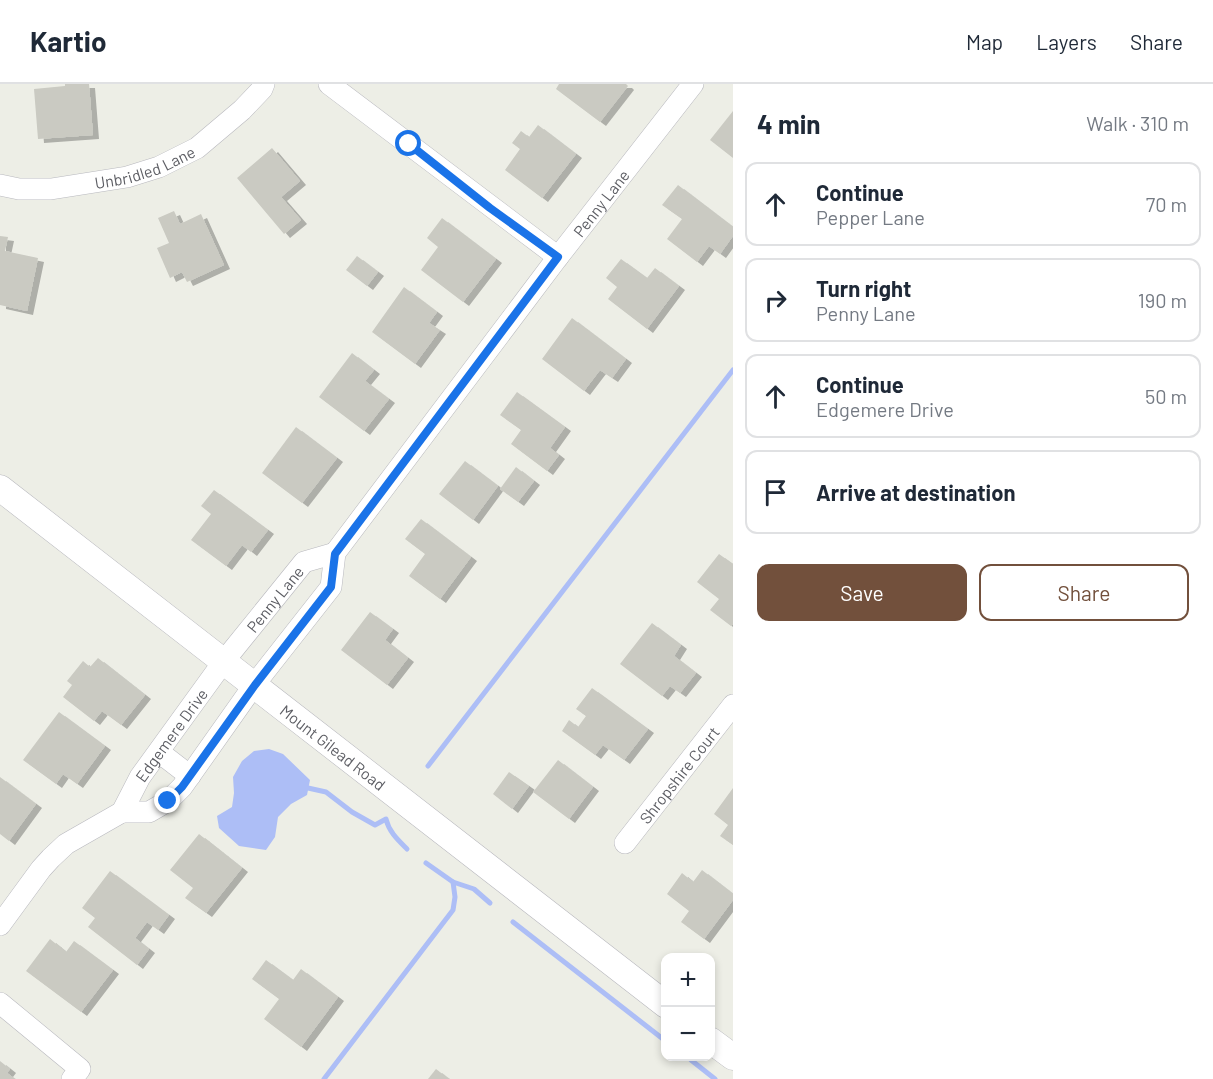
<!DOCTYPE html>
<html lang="en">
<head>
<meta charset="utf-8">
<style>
  body { margin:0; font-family:Barlow,sans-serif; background:#f2f2f3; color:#1f2937 }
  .controls { position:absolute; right:18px; bottom:18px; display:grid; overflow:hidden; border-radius:12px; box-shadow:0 3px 9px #0003 }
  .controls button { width:54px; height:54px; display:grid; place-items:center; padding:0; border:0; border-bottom:2px solid #e0e1e3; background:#fff; color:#1f2937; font:30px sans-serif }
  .stop { position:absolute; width:18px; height:18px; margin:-14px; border:4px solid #1a73e8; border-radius:50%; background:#fff }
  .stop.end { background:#1a73e8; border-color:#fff; box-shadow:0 2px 6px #0008 }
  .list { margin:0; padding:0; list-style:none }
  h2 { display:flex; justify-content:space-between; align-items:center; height:78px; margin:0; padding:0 24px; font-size:26px }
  h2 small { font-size:20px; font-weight:400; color:#747a83 }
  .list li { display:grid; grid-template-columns:39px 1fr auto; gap:18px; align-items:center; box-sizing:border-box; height:84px; margin:0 12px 12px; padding:0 12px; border:2px solid #e0e1e3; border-radius:12px }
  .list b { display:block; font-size:22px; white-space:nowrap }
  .list p { margin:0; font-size:20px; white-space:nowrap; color:#747a83 }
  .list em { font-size:20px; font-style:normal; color:#747a83 }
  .actions { display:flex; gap:12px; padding:18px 24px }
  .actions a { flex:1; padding:14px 0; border:2px solid #72503c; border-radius:12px; text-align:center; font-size:21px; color:#72503c }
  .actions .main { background:#72503c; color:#fff }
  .icon { flex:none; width:33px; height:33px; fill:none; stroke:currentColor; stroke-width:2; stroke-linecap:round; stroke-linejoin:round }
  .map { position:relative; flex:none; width:733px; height:995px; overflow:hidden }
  header { display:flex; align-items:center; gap:36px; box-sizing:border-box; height:84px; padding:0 30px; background:#fff; border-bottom:2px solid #e0e1e3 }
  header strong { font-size:28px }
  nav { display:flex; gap:33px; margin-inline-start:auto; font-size:21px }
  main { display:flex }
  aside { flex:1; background:#fff }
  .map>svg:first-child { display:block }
</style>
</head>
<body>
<header>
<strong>Kartio</strong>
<nav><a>Map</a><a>Layers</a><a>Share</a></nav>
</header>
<main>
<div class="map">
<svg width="733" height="995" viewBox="0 0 733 995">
  <defs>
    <filter id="shadow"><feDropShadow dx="6" dy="4" stdDeviation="0" flood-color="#0004"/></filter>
  </defs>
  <rect width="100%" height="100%" fill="#edeee6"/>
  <path fill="#adbef6" d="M269 665 283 670 310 696 307 711 291 720 278 733 275 753 266 766 239 762 219 744 217 732 232 723 234 709 233 693 242 677 254 667Z"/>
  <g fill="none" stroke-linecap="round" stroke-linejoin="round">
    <g stroke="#adbef6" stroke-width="5">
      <path d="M428 682 733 286"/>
      <path d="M308 704 326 708 352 728 375 741 386 735C389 748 398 756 407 765"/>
      <path d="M426 779 453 798 474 805 490 819"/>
      <path d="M513 838 663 955"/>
      <path d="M691 976 715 995"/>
      <path d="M324 995 453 826 455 813 453 798"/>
    </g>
  </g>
  <g fill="#cacac2" filter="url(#shadow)">
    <path d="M65 0H89L93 51 38 55 34 5 65 2Z"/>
    <path d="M559 0H626L628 2 600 38 556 5Z"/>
    <path d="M733 27V74L710 56Z"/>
    <path d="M538 41 576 70 542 114 505 86 520 65 512 59 521 47 529 53Z"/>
    <path d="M272 64 300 97 281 113 301 136 284 150 237 94Z"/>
    <path d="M678 101 733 143V152L720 170 709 162 697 178 667 155 682 135 662 121Z"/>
    <path d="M174 127 180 140 201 130 224 181 187 198 182 188 170 194 157 164 169 159 158 134Z"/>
    <path d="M442 134 496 175 463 218 421 186 438 163 427 154Z"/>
    <path d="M0 152 8 153 5 167 38 174 27 227 0 221Z"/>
    <path d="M357 172 378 188 367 202 346 186Z"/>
    <path d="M621 175 647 194 655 184 679 202 647 245 608 215 617 203 606 194Z"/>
    <path d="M404 203 437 228 429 239 440 246 415 280 372 248Z"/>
    <path d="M572 234 626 275 612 294 600 286 584 307 542 275Z"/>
    <path d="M352 269 374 286 365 297 389 315 364 347 319 313Z"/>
    <path d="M517 308 565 343 550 364 559 371 547 387 511 360 521 346 500 331Z"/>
    <path d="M296 343 337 374 302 419 262 389Z"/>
    <path d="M465 377 498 402 473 436 439 410Z"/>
    <path d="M516 383 534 397 518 418 500 405Z"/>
    <path d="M214 406 268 446 251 468 242 461 226 482 191 456 211 430 201 422Z"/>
    <path d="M421 435 471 473 440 515 409 492 425 470 405 455Z"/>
    <path d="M719 470 733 480V540L731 542 710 526 719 515 697 498Z"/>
    <path d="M370 528 393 545 385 556 408 574 387 601 341 566Z"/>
    <path d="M652 539 681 561 674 572 696 589 680 609 670 602 662 612 620 580Z"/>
    <path d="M98 574 145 611 121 641 102 627 94 637 63 613 72 601 67 597 83 577 90 583Z"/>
    <path d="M592 604 648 645 624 676 603 661 595 671 562 647 569 636 578 643 586 632 576 625Z"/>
    <path d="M59 628 105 662 77 700 63 690 56 700 23 676Z"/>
    <path d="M558 676 593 703 569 735 533 708Z"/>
    <path d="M509 688 529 702 512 725 493 710Z"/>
    <path d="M0 693 36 720 9 757 0 750Z"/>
    <path d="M733 704V761L720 752 728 741 714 730Z"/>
    <path d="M199 750 242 784 206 829 185 814 193 804 170 786Z"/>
    <path d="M702 786 733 810V816L704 855 681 838 689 827 667 810 682 789 693 798Z"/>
    <path d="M110 787 169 831 158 846 147 838 135 854 149 865 137 881 88 843 95 834 82 824Z"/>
    <path d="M50 855 66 868 74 857 113 886 81 928 26 887Z"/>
    <path d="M266 876 293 896 301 885 338 913 301 963 264 935 279 915 252 895Z"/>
    <path d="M0 977 10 985 7 989 15 995H0Z"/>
    <path d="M436 985 449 995H428Z"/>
  </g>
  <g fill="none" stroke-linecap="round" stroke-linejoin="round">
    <g stroke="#b8b8be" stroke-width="22">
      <g id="minor">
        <path d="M329 0 558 173"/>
        <path id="s1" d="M0 101 19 105H51L127 93 159 83 197 64 242 26 262 5 264 0"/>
        <path d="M159 668 190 692"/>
        <path id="s2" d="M122 728H149L168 717 182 703 254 601 331 503 335 469 558 173 693 0"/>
        <path id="s3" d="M625 759 733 621"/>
        <path id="s4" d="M0 841 41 785 51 774 66 760 122 728 140 693 224 577 304 478 335 469"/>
        <path d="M0 919 80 985 72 995"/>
      </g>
    </g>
    <g stroke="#b8b8be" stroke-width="27">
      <g id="tertiary">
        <path id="s5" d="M0 404 666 921"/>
        <path d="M710 956 733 973"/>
      </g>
    </g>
    <use href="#minor" stroke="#fff" stroke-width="21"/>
    <use href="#tertiary" stroke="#fff" stroke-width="26"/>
  </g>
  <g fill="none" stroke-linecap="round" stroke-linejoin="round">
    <path stroke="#1a73e8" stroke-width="8" d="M168 717 182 703 255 601 331 503 335 470 558 173 490 124 409 60"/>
  </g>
  <g text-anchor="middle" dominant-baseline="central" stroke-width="5" stroke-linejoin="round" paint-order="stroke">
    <g font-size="16" fill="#5d5e64" stroke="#fff">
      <text stroke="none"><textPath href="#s1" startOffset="148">Unbridled Lane</textPath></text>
      <text stroke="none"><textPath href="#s2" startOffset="792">Penny Lane</textPath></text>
      <text stroke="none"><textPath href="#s4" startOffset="432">Penny Lane</textPath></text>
      <text stroke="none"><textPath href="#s4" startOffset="261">Edgemere Drive</textPath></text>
      <text stroke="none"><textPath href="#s5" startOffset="422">Mount Gilead Road</textPath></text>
      <text stroke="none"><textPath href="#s3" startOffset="87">Shropshire Court</textPath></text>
    </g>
  </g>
</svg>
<div class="controls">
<button>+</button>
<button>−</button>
</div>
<div class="stop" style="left:409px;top:60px"></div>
<div class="stop end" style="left:168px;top:717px"></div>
</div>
<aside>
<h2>4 min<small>Walk · 310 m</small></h2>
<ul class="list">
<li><svg class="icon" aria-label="ahead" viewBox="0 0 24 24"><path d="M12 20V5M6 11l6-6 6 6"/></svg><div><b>Continue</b><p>Pepper Lane</p></div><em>70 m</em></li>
<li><svg class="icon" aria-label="right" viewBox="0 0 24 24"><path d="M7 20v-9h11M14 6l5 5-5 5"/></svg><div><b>Turn right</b><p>Penny Lane</p></div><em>190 m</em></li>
<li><svg class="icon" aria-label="ahead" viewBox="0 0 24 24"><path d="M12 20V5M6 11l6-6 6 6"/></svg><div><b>Continue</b><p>Edgemere Drive</p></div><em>50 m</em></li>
<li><svg class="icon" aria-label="arrive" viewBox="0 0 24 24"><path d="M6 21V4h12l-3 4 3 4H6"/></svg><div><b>Arrive at destination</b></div></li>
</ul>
<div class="actions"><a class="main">Save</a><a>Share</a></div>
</aside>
</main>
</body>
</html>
